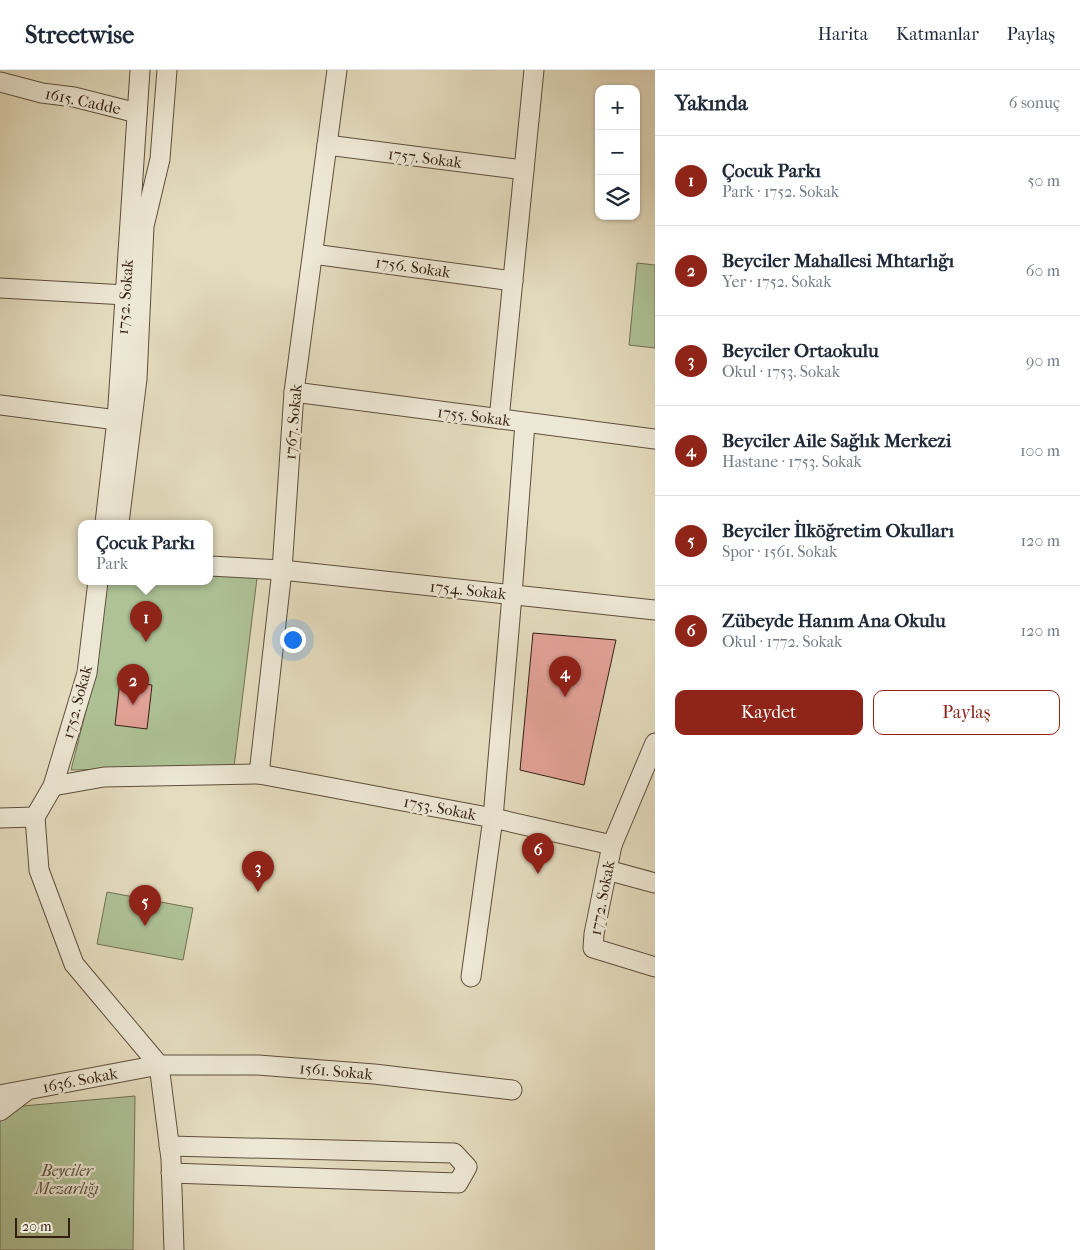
<!DOCTYPE html>
<html lang="tr">
<head>
<meta charset="utf-8">
<style>
  body { margin:0; font-family:"IM FELL French Canon",serif; background:#f6f6f7; color:#1f2937 }
  .controls { position:absolute; right:15px; top:15px; display:grid; overflow:hidden; border-radius:10px; box-shadow:0 1px 4px #0004 }
  .controls button { width:45px; height:45px; display:grid; place-items:center; padding:0; border:0; border-bottom:1px solid #e0e1e3; background:#fff; color:#1f2937; font:25px sans-serif }
  .scale { position:absolute; left:15px; bottom:12px; width:55px; box-sizing:border-box; padding-left:5px; border:2px solid #331f11; border-top:0; font-size:14px; line-height:18px; white-space:nowrap; color:#331f11; -webkit-text-stroke:4px #ede8d5; paint-order:stroke }
  .you { position:absolute; left:292px; top:569px; width:18px; height:18px; margin:-12px; border:4px solid #fff; border-radius:50%; background:#1a73e8; box-shadow:0 0 0 8px #1a73e833 }
  .badge { display:grid; place-items:center; width:32px; height:32px; border-radius:50%; background:#8f2418; color:#fff; font-size:16px; font-weight:700 }
  .pin { position:absolute; translate:-50% -41px; filter:drop-shadow(0 1px 2px #0008) }
  .pin::after { content:''; position:absolute; top:26px; width:18px; height:15px; background:inherit; clip-path:polygon(0 0,100% 0,50% 100%) }
  .popup { position:absolute; left:78px; top:450px; width:135px; height:65px; box-sizing:border-box; display:grid; place-content:center; border-radius:10px; background:#fff; filter:drop-shadow(0 1px 4px #0005); font-size:16px; white-space:nowrap; color:#747a83 }
  .popup b { font-size:19px; color:#1f2937 }
  .popup::after { content:''; position:absolute; left:50%; top:100%; margin-left:-10px; border:10px solid transparent; border-top-color:#fff }
  .list { margin:0; padding:0; list-style:none }
  h2 { display:flex; justify-content:space-between; align-items:center; height:65px; margin:0; padding:0 20px; font-size:21px }
  h2 small { font-size:16px; font-weight:400; color:#747a83 }
  .list li { display:grid; grid-template-columns:32px 1fr auto; gap:15px; align-items:center; box-sizing:border-box; height:90px; padding:0 20px; border-top:1px solid #e0e1e3 }
  .list b { display:block; font-size:19px; white-space:nowrap }
  .list p { margin:0; font-size:16px; white-space:nowrap; color:#747a83 }
  .list em { font-size:16px; font-style:normal; color:#747a83 }
  .actions { display:flex; gap:10px; padding:15px 20px }
  .actions a { flex:1; padding:11px 0; border:1px solid #8f2418; border-radius:10px; text-align:center; font-size:18px; color:#8f2418 }
  .actions .main { background:#8f2418; color:#fff }
  .icon { flex:none; width:28px; height:28px; fill:none; stroke:currentColor; stroke-width:2; stroke-linecap:round; stroke-linejoin:round }
  .map { position:relative; flex:none; width:655px; height:1180px; overflow:hidden }
  header { display:flex; align-items:center; gap:30px; box-sizing:border-box; height:70px; padding:0 25px; background:#fff; border-bottom:1px solid #e0e1e3 }
  header strong { font-size:24px }
  nav { display:flex; gap:28px; margin-inline-start:auto; font-size:18px }
  main { display:flex }
  aside { flex:1; background:#fff }
  .map>svg:first-child { display:block }
</style>
</head>
<body>
<header>
<strong>Streetwise</strong>
<nav><a>Harita</a><a>Katmanlar</a><a>Paylaş</a></nav>
</header>
<main>
<div class="map">
<svg width="655" height="1180" viewBox="0 0 655 1180">
  <rect width="100%" height="100%" fill="#e4dcbe"/>
  <filter id="stains"><feTurbulence type="fractalNoise" baseFrequency=".004" numOctaves="4"/><feColorMatrix values="0 0 0 0 .2 0 0 0 0 .09 0 0 0 0 .02 0 0 0 .5 -.17"/></filter>
  <radialGradient id="worn" r=".72"><stop offset=".6" stop-color="#630" stop-opacity="0"/><stop offset="1" stop-color="#630" stop-opacity=".3"/></radialGradient>
  <g fill="#aec296" stroke="#707054">
    <path d="M637 193 655 195V278L629 275Z"/>
    <path d="M210 505 257 508 234 697 71 700 98 593 104 511H210Z"/>
    <path d="M107 822 193 838 183 890 97 874Z"/>
    <path d="M135 1026 133 1180H0V1038Z"/>
  </g>
  <g fill="#e3a398" stroke="#331f11">
    <path d="M533 563 616 570 584 715 520 700Z"/>
    <path d="M120 611 152 615 147 659 115 655Z"/>
  </g>
  <g fill="none" stroke-linecap="round" stroke-linejoin="round">
    <g stroke="#5f4e3c" stroke-width="21">
      <g id="minor">
        <path d="M0 12 42 23 74 27 137 43"/>
        <path d="M327 75 524 100"/>
        <path d="M313 184 513 211"/>
        <path d="M0 218 126 225"/>
        <path d="M294 322 655 369"/>
        <path d="M0 335 117 350"/>
        <path d="M499 349 534 0"/>
        <path d="M105 453 117 350 140 0"/>
        <path d="M119 453 137 309 144 156 160 89 167 0"/>
        <path d="M210 496 282 500 655 540"/>
        <path d="M259 704 282 500 294 322 337 0"/>
        <path d="M53 716 104 707 259 704 493 748 612 775 594 864 593 878 655 897"/>
        <path d="M35 747 39 800 74 894 159 995 171 1089 174 1180"/>
        <path d="M35 747 53 716 87 603 98 511"/>
        <path d="M0 748 35 747"/>
        <path d="M612 775 655 673"/>
        <path d="M607 800 655 813"/>
        <path d="M471 907 493 748 512 525 525 353"/>
        <path d="M0 1025 159 995H258L374 1004 512 1020"/>
        <path d="M0 1041 25 1022"/>
        <path d="M169 1076 454 1083 467 1097 458 1113 171 1103"/>
      </g>
    </g>
    <use href="#minor" stroke="#ede8d5" stroke-width="19"/>
  </g>
  <g text-anchor="middle" dominant-baseline="central" stroke-width="4.5" stroke-linejoin="round" paint-order="stroke">
    <g font-size="16" fill="#331f11" stroke="#ede8d5">
      <text transform="translate(83 31) rotate(12)">1615. Cadde</text>
      <text transform="translate(425 88) rotate(7)">1757. Sokak</text>
      <text transform="translate(413 197) rotate(8)">1756. Sokak</text>
      <text transform="translate(125 227) rotate(-86)">1752. Sokak</text>
      <text transform="translate(474 346) rotate(7)">1755. Sokak</text>
      <text transform="translate(293 352) rotate(-85)">1767. Sokak</text>
      <text transform="translate(468 520) rotate(6)">1754. Sokak</text>
      <text transform="translate(77 632) rotate(-75)">1752. Sokak</text>
      <text transform="translate(440 738) rotate(11)">1753. Sokak</text>
      <text transform="translate(602 828) rotate(-79)">1772. Sokak</text>
      <text transform="translate(336 1001) rotate(5)">1561. Sokak</text>
      <text transform="translate(80 1010) rotate(-11)">1636. Sokak</text>
    </g>
    <g font-size="16" font-style="italic" fill="#585039" stroke="#ede8d5">
      <text x="67" y="1100">Beyciler<tspan x="67" dy="18">Mezarlığı</tspan></text>
    </g>
  </g>
  <rect width="100%" height="100%" filter="url(#stains)"/>
  <rect width="100%" height="100%" fill="url(#worn)"/>
</svg>
<div class="controls">
<button>+</button>
<button>−</button>
<button><svg class="icon" aria-label="layers" viewBox="0 0 24 24"><path d="M12 4l9 5-9 5-9-5zM3 14l9 5 9-5"/></svg></button>
</div>
<div class="scale">20 m</div>
<div class="you"></div>
<div class="pin badge" style="left:146px;top:572px">1</div>
<div class="popup"><b>Çocuk Parkı</b>Park</div>
<div class="pin badge" style="left:133px;top:635px">2</div>
<div class="pin badge" style="left:258px;top:822px">3</div>
<div class="pin badge" style="left:565px;top:627px">4</div>
<div class="pin badge" style="left:145px;top:856px">5</div>
<div class="pin badge" style="left:538px;top:804px">6</div>
</div>
<aside>
<h2>Yakında<small>6 sonuç</small></h2>
<ul class="list">
<li><span class="badge">1</span><div><b>Çocuk Parkı</b><p>Park · 1752. Sokak</p></div><em>50 m</em></li>
<li><span class="badge">2</span><div><b>Beyciler Mahallesi Mhtarlığı</b><p>Yer · 1752. Sokak</p></div><em>60 m</em></li>
<li><span class="badge">3</span><div><b>Beyciler Ortaokulu</b><p>Okul · 1753. Sokak</p></div><em>90 m</em></li>
<li><span class="badge">4</span><div><b>Beyciler Aile Sağlık Merkezi</b><p>Hastane · 1753. Sokak</p></div><em>100 m</em></li>
<li><span class="badge">5</span><div><b>Beyciler İlköğretim Okulları</b><p>Spor · 1561. Sokak</p></div><em>120 m</em></li>
<li><span class="badge">6</span><div><b>Zübeyde Hanım Ana Okulu</b><p>Okul · 1772. Sokak</p></div><em>120 m</em></li>
</ul>
<div class="actions"><a class="main">Kaydet</a><a>Paylaş</a></div>
</aside>
</main>
</body>
</html>
